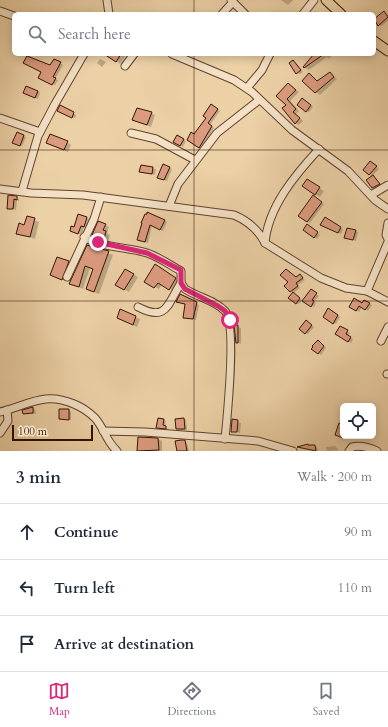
<!DOCTYPE html>
<html lang="en">
<head>
<meta charset="utf-8">
<style>
  body { margin:0; font-family:Cardo,serif; background:#f6f6f7; color:#1f2937 }
  .controls { position:absolute; right:12px; bottom:12px; display:grid; overflow:hidden; border-radius:6px; box-shadow:0 2px 10px #0003 }
  .controls button { width:36px; height:36px; display:grid; place-items:center; padding:0; border:0; border-bottom:1px solid #e0e1e3; background:#fff; color:#1f2937; font:20px sans-serif }
  .scale { position:absolute; left:12px; bottom:10px; width:81px; box-sizing:border-box; padding-left:4px; border:2px solid #321403; border-top:0; font-size:11px; line-height:14px; white-space:nowrap; color:#321403; -webkit-text-stroke:3px #f3e0c5; paint-order:stroke }
  .stop { position:absolute; width:12px; height:12px; margin:-9px; border:3px solid #db2777; border-radius:50%; background:#fff }
  .stop.end { background:#db2777; border-color:#fff; box-shadow:0 1px 4px #0008 }
  .list { margin:0; padding:0; list-style:none }
  h2 { display:flex; justify-content:space-between; align-items:center; height:52px; margin:0; padding:0 16px; font-size:17px }
  h2 small { font-size:13px; font-weight:400; color:#747a83 }
  .list li { display:grid; grid-template-columns:26px 1fr auto; gap:12px; align-items:center; box-sizing:border-box; height:56px; padding:0 16px; border-top:1px solid #e0e1e3 }
  .list b { display:block; font-size:15px; white-space:nowrap }
  .list em { font-size:13px; font-style:normal; color:#747a83 }
  .icon { flex:none; width:22px; height:22px; fill:none; stroke:currentColor; stroke-width:2; stroke-linecap:round; stroke-linejoin:round }
  .map { position:relative; flex:none; width:388px; height:451px; overflow:hidden }
  .search { position:absolute; background:#fff; box-shadow:0 2px 10px #0003; left:12px; right:12px; top:12px; height:44px; display:flex; align-items:center; gap:10px; box-sizing:border-box; padding:0 14px; border-radius:6px; color:#747a83; font-size:15px }
  .sheet { height:220px; background:#fff }
  nav { display:flex; justify-content:space-around; align-items:center; box-sizing:border-box; height:56px; border-top:1px solid #e0e1e3; background:#fff; font-size:11px; color:#747a83 }
  nav a { display:grid; justify-items:center; gap:2px }
  nav .on { color:#db2777 }
  .map>svg:first-child { display:block }
</style>
</head>
<body>
<div class="map">
<svg width="388" height="451" viewBox="0 0 388 451">
  <rect width="100%" height="100%" fill="#ecd0a6"/>
  <filter id="stains"><feTurbulence type="fractalNoise" baseFrequency=".005" numOctaves="4"/><feColorMatrix values="0 0 0 0 .2 0 0 0 0 .09 0 0 0 0 .02 0 0 0 .5 -.17"/></filter>
  <radialGradient id="worn" r=".72"><stop offset=".6" stop-color="#630" stop-opacity="0"/><stop offset="1" stop-color="#630" stop-opacity=".3"/></radialGradient>
  <g fill="#0003">
    <path d="M281 0H293L288 5Z"/>
    <path d="M384 12 388 15V21L381 26 374 20Z"/>
    <path d="M110 54H127L120 64Z"/>
    <path d="M315 54H333L329 59 327 57 309 70 304 67Z"/>
    <path d="M100 59 106 62 102 67 97 63Z"/>
    <path d="M54 60 63 65 55 79 58 80 55 85 42 79Z"/>
    <path d="M293 61 303 72 300 74 297 73Z"/>
    <path d="M330 73 337 79 320 95 303 81 309 74 318 82Z"/>
    <path d="M289 84 299 92 290 101 299 111 296 114 303 121 299 125 295 123 287 105 277 96Z"/>
    <path d="M38 91 40 93 38 99 27 94Z"/>
    <path d="M305 101 313 107 309 112 307 111Z"/>
    <path d="M211 105 220 111 210 125 214 128 202 148 188 139 195 136 208 118Z"/>
    <path d="M60 107 76 115 75 118 61 112Z"/>
    <path d="M151 113 155 115 151 127 134 120Z"/>
    <path d="M24 136 26 137 22 146 16 144Z"/>
    <path d="M177 136 186 141 183 147 174 142Z"/>
    <path d="M67 142 71 145 68 152 51 145Z"/>
    <path d="M373 164 379 169 372 176 382 186 376 189 368 181 373 177 364 170Z"/>
    <path d="M141 166 156 169 155 175 140 172Z"/>
    <path d="M170 168 172 169 167 181 161 179Z"/>
    <path d="M307 180 324 191 320 197 303 186Z"/>
    <path d="M9 196 19 199V201L17 200 16 210 8 208Z"/>
    <path d="M316 198 324 204 310 223 300 216Z"/>
    <path d="M148 213 167 222 163 231 152 225 148 243 141 241Z"/>
    <path d="M79 215 91 220 88 229 84 227 82 235 71 231 75 228Z"/>
    <path d="M27 218 39 222 35 239 17 233 25 226Z"/>
    <path d="M325 219 343 229 341 234 324 226Z"/>
    <path d="M105 225 109 227 107 233 110 235 108 241 93 235Z"/>
    <path d="M310 227 320 235 317 239 314 237Z"/>
    <path d="M355 231 358 232 356 241 345 238Z"/>
    <path d="M88 246 113 255 99 294 87 289 94 269 90 268 83 289 71 284Z"/>
    <path d="M68 262 73 265 66 281 55 277Z"/>
    <path d="M159 267 179 281 173 291 162 284 159 289 146 282Z"/>
    <path d="M125 270 138 277 129 292 116 285Z"/>
    <path d="M300 275 305 280 298 285 300 288 293 293 286 286Z"/>
    <path d="M314 292 319 296 314 302 316 303 314 307 303 300Z"/>
    <path d="M181 295 193 300 199 305 196 320 184 317 186 304 180 303Z"/>
    <path d="M296 295 302 300 299 304 296 303Z"/>
    <path d="M365 301 372 305 368 311 362 307 359 312 350 306 363 304Z"/>
    <path d="M328 310 340 317 336 324 324 317Z"/>
    <path d="M121 311 140 319 137 327 118 318Z"/>
    <path d="M309 323 314 327 308 334 306 333Z"/>
    <path d="M235 326 241 328V344L237 342Z"/>
    <path d="M340 327 350 333 348 336 353 339 351 343 336 334Z"/>
    <path d="M321 343 326 348 321 355 318 353Z"/>
    <path d="M33 408 35 409 36 414 24 413Z"/>
    <path d="M69 410 71 412V420L60 419Z"/>
    <path d="M184 419 186 420 187 430H179L177 429Z"/>
    <path d="M163 420 166 421 165 427 169 430 157 427Z"/>
    <path d="M233 421 241 423 240 433 232 431Z"/>
    <path d="M343 426V436H348L347 439 339 436Z"/>
    <path d="M139 438 158 439 162 441V451H139Z"/>
    <path d="M184 441 187 443 189 451H178Z"/>
    <path d="M307 445 317 447 318 451 300 447Z"/>
    <path d="M335 446 339 450 327 451 326 447Z"/>
  </g>
  <g fill="#dc9b80" stroke="#321403">
    <path d="M384 11 388 17 378 26 374 19Z"/>
    <path d="M104 54H121L116 62Z"/>
    <path d="M314 54H324L304 68 303 67Z"/>
    <path d="M27 56 50 65 54 59 61 62 53 77 56 78 52 85 38 78 41 72 23 63Z"/>
    <path d="M293 60 301 70 296 74 289 63Z"/>
    <path d="M330 72 334 77 315 93 302 81 309 73 317 81Z"/>
    <path d="M288 83 296 90 287 99 296 109 293 112 300 118 295 124 282 108 286 105 276 96Z"/>
    <path d="M26 86 38 91 35 98 23 93Z"/>
    <path d="M302 98 311 105 306 112 297 105Z"/>
    <path d="M211 104 218 109 208 123 212 126 199 148 187 140 191 132 194 134 206 118 203 116Z"/>
    <path d="M60 105 74 112 72 118 57 111Z"/>
    <path d="M137 108 152 112 147 125 132 120Z"/>
    <path d="M17 132 24 135 20 146 12 143Z"/>
    <path d="M50 134 68 141 64 150 46 143Z"/>
    <path d="M177 135 184 139 180 146 173 142Z"/>
    <path d="M370 161 377 166 369 175 363 170Z"/>
    <path d="M163 164 170 167 164 180 157 178Z"/>
    <path d="M141 165 153 167 152 174 139 172Z"/>
    <path d="M373 175 380 184 372 188 366 180Z"/>
    <path d="M307 179 320 187 315 195 302 186Z"/>
    <path d="M8 195 17 196V200L14 199 13 209H7Z"/>
    <path d="M313 195 322 202 307 222 298 216Z"/>
    <path d="M147 212 165 220 160 230 150 225 145 242 137 240 142 223H141L145 214H147Z"/>
    <path d="M78 214 87 217 84 227 81 226 78 234 70 231 71 226 74 227Z"/>
    <path d="M27 216 35 218 30 237 16 234 19 223 24 225Z"/>
    <path d="M325 217 341 227 338 233 320 225Z"/>
    <path d="M98 221 106 224 103 230 106 231 104 239 92 235Z"/>
    <path d="M307 224 318 232 314 238 303 230Z"/>
    <path d="M347 228 356 230 353 240 344 238Z"/>
    <path d="M87 245 109 251 94 292 86 289 93 269 85 266 79 287 69 284Z"/>
    <path d="M57 257 69 261 62 280 50 275Z"/>
    <path d="M155 264 176 278 169 290 158 283 154 288 144 282Z"/>
    <path d="M125 269 134 274 124 290 115 285Z"/>
    <path d="M286 269 296 277 300 274 303 278 296 283 298 286 290 292 284 286 288 282 280 275Z"/>
    <path d="M311 289 317 293 312 300 314 301 311 307 302 301Z"/>
    <path d="M293 292 300 298 296 304 288 298Z"/>
    <path d="M180 294 197 302 193 319 183 318 185 304 176 302Z"/>
    <path d="M354 298 362 303 364 300 370 303 365 310 359 306 356 311 349 307Z"/>
    <path d="M328 308 338 315 333 324 323 317Z"/>
    <path d="M120 309 136 316 133 325 117 318Z"/>
    <path d="M306 320 312 325 305 334 299 329Z"/>
    <path d="M234 325H238V343H236Z"/>
    <path d="M340 326 348 330 346 334 351 337 348 342 335 334Z"/>
    <path d="M318 340 324 346 318 354 311 349 313 347 312 346Z"/>
    <path d="M33 407V413L23 414 22 410Z"/>
    <path d="M59 409H69V420L59 419Z"/>
    <path d="M158 418 164 419 163 425 166 426V429L156 428Z"/>
    <path d="M184 418 185 429H176L175 419Z"/>
    <path d="M232 419 238 420 237 432H231Z"/>
    <path d="M339 423 343 425V438L335 435Z"/>
    <path d="M138 437 158 438 159 450 137 451Z"/>
    <path d="M181 440H185L187 451H177L175 441Z"/>
    <path d="M308 444V445H315L316 451 297 447Z"/>
  </g>
  <g fill="none" stroke-linecap="round" stroke-linejoin="round">
    <g stroke="#60432c" stroke-width="9">
      <g id="minor">
        <path d="M107 0 109 14"/>
        <path d="M231 0 245 14"/>
        <path d="M0 11 14 16"/>
        <path d="M222 14 233 2"/>
        <path d="M303 14 314 0"/>
        <path d="M172 54 234 80 252 92 292 130 348 171 375 200 388 209"/>
        <path d="M125 66 134 54"/>
        <path d="M247 88 262 70 270 54"/>
        <path d="M0 118 40 132"/>
        <path d="M131 133 156 139 195 160"/>
        <path d="M0 189 31 193 83 195 234 215C248 221 258 229 265 243L321 278 346 288 367 291 388 302"/>
        <path d="M22 191 38 136 55 104 84 54"/>
        <path d="M371 195 388 185"/>
        <path d="M169 206 178 184 217 133 259 100"/>
        <path d="M388 223 386 235 388 239"/>
        <path d="M84 237C102 248 128 247 147 253 159 257 170 265 181 271V283L185 289C197 297 215 300 225 311 237 324 227 418 225 439"/>
        <path d="M265 243C268 207 295 175 319 149"/>
        <path d="M67 277 94 219 101 197"/>
        <path d="M367 291 388 242"/>
        <path d="M138 307C167 322 167 305 181 283"/>
        <path d="M381 341 388 327"/>
        <path d="M387 374H388"/>
        <path d="M0 412C29 405 44 391 74 404 81 407 89 412 95 418 104 428 106 441 117 451"/>
        <path d="M103 431 145 432 258 441 293 451"/>
        <path d="M0 433 8 421 7 410"/>
        <path d="M349 451 352 447C361 445 368 447 377 451"/>
      </g>
    </g>
    <g stroke="#321403" stroke-width="11">
      <g id="major">
        <path d="M326 0 341 14"/>
        <path d="M374 41 388 51"/>
      </g>
    </g>
    <use href="#minor" stroke="#f3e0c5" stroke-width="7"/>
    <use href="#major" stroke="#ecd0a6" stroke-width="9"/>
  </g>
  <g fill="none" stroke-linecap="round" stroke-linejoin="round">
    <path stroke="#db2777" stroke-width="5" d="M98 242 147 253 181 270V283L185 289 218 306 225 311 230 320"/>
  </g>
  <path fill="none" stroke="#321403" stroke-width="1" stroke-opacity="0.55" d="M194 0V14M194 54V451M0 150H388M0 301H388"/>
  <rect width="100%" height="100%" filter="url(#stains)"/>
  <rect width="100%" height="100%" fill="url(#worn)"/>
</svg>
<div class="controls">
<button><svg class="icon" aria-label="locate" viewBox="0 0 24 24"><circle cx="12" cy="12" r="6"/><path d="M12 2v4M12 18v4M2 12h4M18 12h4"/></svg></button>
</div>
<div class="scale">100 m</div>
<div class="stop" style="left:230px;top:320px"></div>
<div class="stop end" style="left:98px;top:242px"></div>
<div class="search"><svg class="icon" aria-label="search" viewBox="0 0 24 24"><circle cx="10" cy="10" r="6"/><path d="M15 15l6 6"/></svg>Search here</div>
</div>
<section class="sheet">
<h2>3 min<small>Walk · 200 m</small></h2>
<ul class="list">
<li><svg class="icon" aria-label="ahead" viewBox="0 0 24 24"><path d="M12 20V5M6 11l6-6 6 6"/></svg><div><b>Continue</b></div><em>90 m</em></li>
<li><svg class="icon" aria-label="left" viewBox="0 0 24 24"><path d="M17 20v-9H6M10 6l-5 5 5 5"/></svg><div><b>Turn left</b></div><em>110 m</em></li>
<li><svg class="icon" aria-label="arrive" viewBox="0 0 24 24"><path d="M6 21V4h12l-3 4 3 4H6"/></svg><div><b>Arrive at destination</b></div></li>
</ul>
</section>
<nav>
<a class="on"><svg class="icon" aria-label="map" viewBox="0 0 24 24"><path d="M3 6l6-2 6 2 6-2v14l-6 2-6-2-6 2zM9 4v14M15 6v14"/></svg>Map</a>
<a><svg class="icon" aria-label="directions" viewBox="0 0 24 24"><path d="M12 3l9 9-9 9-9-9zM9 14v-3h6M13 9l2 2-2 2"/></svg>Directions</a>
<a><svg class="icon" aria-label="saved" viewBox="0 0 24 24"><path d="M7 4h10v16l-5-4-5 4z"/></svg>Saved</a>
</nav>
</body>
</html>
